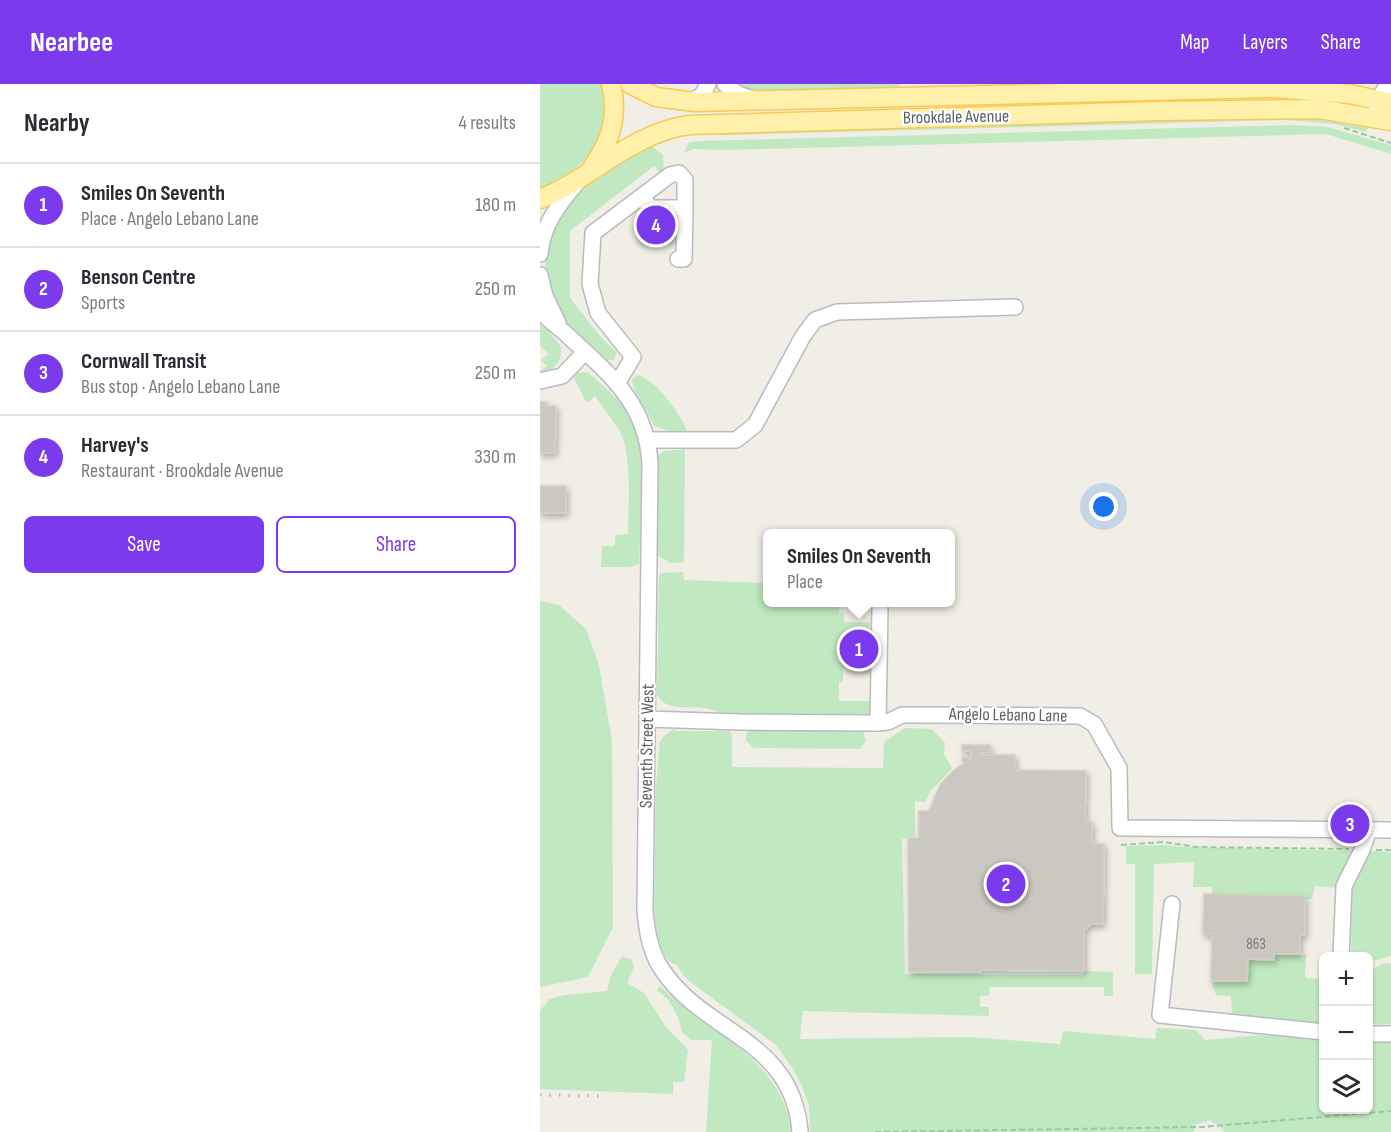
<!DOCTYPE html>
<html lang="en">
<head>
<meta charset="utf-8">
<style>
  body { margin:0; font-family:"Sofia Sans Condensed",sans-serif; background:#f2f2f3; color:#2b2b33 }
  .controls { position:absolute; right:18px; bottom:18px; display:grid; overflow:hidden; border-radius:9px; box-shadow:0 2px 4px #0004 }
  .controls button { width:54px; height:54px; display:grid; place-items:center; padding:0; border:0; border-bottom:2px solid #e1e1e2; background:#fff; color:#2b2b33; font:30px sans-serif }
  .you { position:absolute; left:564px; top:423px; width:21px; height:21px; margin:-15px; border:4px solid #fff; border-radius:50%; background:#1a73e8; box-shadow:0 0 0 9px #1a73e833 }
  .badge { display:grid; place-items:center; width:39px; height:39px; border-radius:50%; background:#7c3aed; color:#fff; font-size:20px; font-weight:700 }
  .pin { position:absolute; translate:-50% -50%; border:3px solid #fff; box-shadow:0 2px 6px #0006 }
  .popup { position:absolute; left:223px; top:445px; width:192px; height:78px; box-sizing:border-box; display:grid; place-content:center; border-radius:9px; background:#fff; filter:drop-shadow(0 2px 4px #0005); font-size:20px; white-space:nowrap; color:#7c7c81 }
  .popup b { font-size:22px; color:#2b2b33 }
  .popup::after { content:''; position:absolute; left:50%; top:100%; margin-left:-12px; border:12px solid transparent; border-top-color:#fff }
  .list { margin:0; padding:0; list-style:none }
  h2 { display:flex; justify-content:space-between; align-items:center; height:78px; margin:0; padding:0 24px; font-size:26px }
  h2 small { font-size:20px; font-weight:400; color:#7c7c81 }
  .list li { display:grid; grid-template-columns:39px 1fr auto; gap:18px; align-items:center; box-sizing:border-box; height:84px; padding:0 24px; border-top:2px solid #e1e1e2 }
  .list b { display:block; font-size:22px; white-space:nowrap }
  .list p { margin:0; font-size:20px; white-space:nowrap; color:#7c7c81 }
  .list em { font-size:20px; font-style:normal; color:#7c7c81 }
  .actions { display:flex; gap:12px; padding:18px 24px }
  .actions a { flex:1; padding:14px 0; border:2px solid #7c3aed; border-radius:9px; text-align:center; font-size:21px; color:#7c3aed }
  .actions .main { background:#7c3aed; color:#fff }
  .icon { flex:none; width:33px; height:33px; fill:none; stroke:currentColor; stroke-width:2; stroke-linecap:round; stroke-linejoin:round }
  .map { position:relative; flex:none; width:851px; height:1048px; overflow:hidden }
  header { display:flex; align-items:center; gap:36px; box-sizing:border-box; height:84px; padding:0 30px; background:#7c3aed; color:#fff }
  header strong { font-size:28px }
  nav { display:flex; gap:33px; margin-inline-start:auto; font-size:21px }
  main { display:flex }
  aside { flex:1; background:#fff }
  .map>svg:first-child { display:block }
</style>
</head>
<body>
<header>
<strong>Nearbee</strong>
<nav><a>Map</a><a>Layers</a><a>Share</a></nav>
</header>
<main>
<aside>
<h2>Nearby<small>4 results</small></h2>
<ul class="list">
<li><span class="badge">1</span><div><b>Smiles On Seventh</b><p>Place · Angelo Lebano Lane</p></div><em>180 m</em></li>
<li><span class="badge">2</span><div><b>Benson Centre</b><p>Sports</p></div><em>250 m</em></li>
<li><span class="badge">3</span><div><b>Cornwall Transit</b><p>Bus stop · Angelo Lebano Lane</p></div><em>250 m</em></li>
<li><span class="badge">4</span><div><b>Harvey's</b><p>Restaurant · Brookdale Avenue</p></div><em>330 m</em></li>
</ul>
<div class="actions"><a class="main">Save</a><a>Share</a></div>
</aside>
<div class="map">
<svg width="851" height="1048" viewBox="0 0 851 1048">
  <defs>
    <filter id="shadow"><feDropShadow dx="2" dy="3.5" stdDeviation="3" flood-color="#0004"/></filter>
  </defs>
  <rect width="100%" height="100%" fill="#f0eee5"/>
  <g fill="#c1e9c1">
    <path d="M0 0H61C66 13 68 28 65 41 59 69 26 97 0 104Z"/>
    <path d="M192 0H360L356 7 220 10Z"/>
    <path d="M769 32 829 41 826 48 794 40 746 36 185 51H180L179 45Z"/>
    <path d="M754 41 787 43 851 61V70L786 50 182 66 154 65 144 69 149 58 160 57Z"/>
    <path d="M111 61 123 71 124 87 121 89 114 82 30 147V214L60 252 77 269 74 276H65L58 271 35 250 16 224 5 186 6 160 28 117 64 87Z"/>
    <path d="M0 237 21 263C23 276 13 288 0 290V287L7 282 1 276 9 270 0 262Z"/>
    <path d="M42 288 48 289 52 292C63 302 76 313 86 324 110 355 100 441 99 480L90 483H61L62 462H75V451L88 450C88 422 93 371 79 346L55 312 49 318 45 316 34 294 36 290Z"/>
    <path d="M98 291C115 295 143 332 148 350L135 349 114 342C109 327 92 309 92 295Z"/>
    <path d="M145 365 144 478 131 479 119 473 117 467 118 372 124 367Z"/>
    <path d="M143 488 144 496 227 499 228 518 300 519 299 529H304V538H333L335 540H330L329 546H306V584H303V598H299V617H331L333 630 329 632 183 631C163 615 128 634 117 610L119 491 121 489Z"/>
    <path d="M0 517 19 521 46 545 59 581 72 657 73 843 48 893 0 903Z"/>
    <path d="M365 644 392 645 405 659 404 670 412 684 390 708 385 718 375 717V752L362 755 365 890 542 891 545 887 573 888V912H564V903H450L449 911 440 913V923H449V932L263 927 260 955 430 953 520 960 523 947 615 955 617 944 656 946 665 956 721 951 783 956 784 1026H828L829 956 851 955V1048H684L683 1045 670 1036 655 1041 653 1048H270L269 1022 263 1004 253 985 236 961 149 897 143 891 137 881C127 879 121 866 119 857 112 831 115 804 115 778 115 738 115 698 120 658L124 652 134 645 137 647H190L192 652V683L343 684 344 658Z"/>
    <path d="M212 645 322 646 324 649 326 657 320 665 214 664 206 657V650Z"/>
    <path d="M626 761 644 763 814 767 797 804 775 802 772 815H766L765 812 672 810V803H653L654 778 614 780 612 890H595V780H586V762Z"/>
    <path d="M829 767 851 768V872L829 878 828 872H811L812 805Z"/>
    <path d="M734 870 766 871 765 894 783 895V937C765 946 713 934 692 930L691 912 676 911 671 897H707L708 875 734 876Z"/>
    <path d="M82 872 92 876 94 883 87 899 104 909 126 943 148 966 144 998H133V1010L0 1005V927L9 915 25 911 67 907 71 891Z"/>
    <path d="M851 879V940L837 941 829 936V888L842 880Z"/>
    <path d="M120 902C166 950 243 972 251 1048H166L172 956H151L142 948 138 933 129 917 117 906Z"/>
  </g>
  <g fill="#cbc8c2" stroke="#d6cfc3" stroke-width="1.5" filter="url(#shadow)">
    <path d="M99 127 134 128 133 155H99Z"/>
    <path d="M0 318H7V322H16L15 369H0Z"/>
    <rect x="0" y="402" width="26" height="27"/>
    <path d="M307 546 331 547V584H306Z"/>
    <path d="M422 661H450V668L441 669V674L442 671H475V686L546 687 545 733 552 739V760H564L563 840H551L544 846V887L441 886V888H369L368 754H379V727H389L400 701 413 687 424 679 422 676 423 673 431 675V667H422Z"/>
    <path d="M664 810 765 812V851H760V870H734V876L708 875 707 897H671L672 850H663Z"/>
  </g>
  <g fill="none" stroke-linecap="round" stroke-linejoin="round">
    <g stroke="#b8bbc0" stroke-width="18">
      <g id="minor">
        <path d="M185 0 198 10 213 15"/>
        <path d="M150 18 162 11 168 0"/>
        <path d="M837 27 843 8 848 0"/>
        <path d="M101 113 111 124H145L144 175H138"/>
        <path d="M0 170C2 142 19 120 36 100"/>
        <path d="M0 191 5 212 18 239"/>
        <path d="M0 226C7 235 15 241 24 248 66 288 106 316 110 379L105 827C107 847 110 867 121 884 163 950 253 954 260 1048"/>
        <path d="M0 297 22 292 44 269"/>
        <path d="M77 300 93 273 58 229 50 200 53 149 130 91 139 89 145 96V124"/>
        <path d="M108 356H196L215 341 263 252 275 236 297 228 475 223"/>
        <path d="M107 635 200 638 338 639 348 638 362 631H381L540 632 554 640 579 684 580 744 851 746"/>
        <path d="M338 639 340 525"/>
        <path d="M632 820 620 931 784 948"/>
        <path d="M801 872 804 802 822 766 829 746"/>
        <path d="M828 950H851"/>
      </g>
    </g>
    <g stroke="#fac855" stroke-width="21">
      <g id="major">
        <path d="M90 0 116 13 155 18 733 4 810 10 851 19"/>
        <path d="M53 82C71 57 79 31 71 0"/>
        <path d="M0 115C53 94 92 48 150 41L618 27 779 25 851 37"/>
      </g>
    </g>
    <g stroke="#98c8a5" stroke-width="2" stroke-dasharray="6 3" stroke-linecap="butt">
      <path d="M804 44 851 59"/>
      <path d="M581 761 624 758 656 763 809 765"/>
      <path d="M836 766H851"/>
      <path d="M335 1048 662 1043 851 1027"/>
    </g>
    <use href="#minor" stroke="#fff" stroke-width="15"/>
    <use href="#major" stroke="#fff0ac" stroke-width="18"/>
    <path stroke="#b6b7b8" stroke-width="3" stroke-dasharray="1.5 8" stroke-linecap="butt" d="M0 1011 60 1012"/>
  </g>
  <g text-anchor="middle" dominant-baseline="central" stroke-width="4.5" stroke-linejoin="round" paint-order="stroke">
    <g font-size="15" fill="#787c7e">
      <text x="716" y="860">863</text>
    </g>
    <g font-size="18" fill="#5d6267" stroke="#fff">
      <text transform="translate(416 33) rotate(-1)">Brookdale Avenue</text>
      <text transform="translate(468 631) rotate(1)">Angelo Lebano Lane</text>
      <text transform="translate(107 662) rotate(-89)">Seventh Street West</text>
    </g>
  </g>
</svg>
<div class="controls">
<button>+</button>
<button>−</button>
<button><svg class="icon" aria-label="layers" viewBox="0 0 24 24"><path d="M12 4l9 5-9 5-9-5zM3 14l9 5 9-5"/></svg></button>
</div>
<div class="you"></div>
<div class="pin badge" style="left:319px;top:565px">1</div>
<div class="popup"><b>Smiles On Seventh</b>Place</div>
<div class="pin badge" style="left:466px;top:800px">2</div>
<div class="pin badge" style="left:810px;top:740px">3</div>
<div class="pin badge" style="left:116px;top:141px">4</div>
</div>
</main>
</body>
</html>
